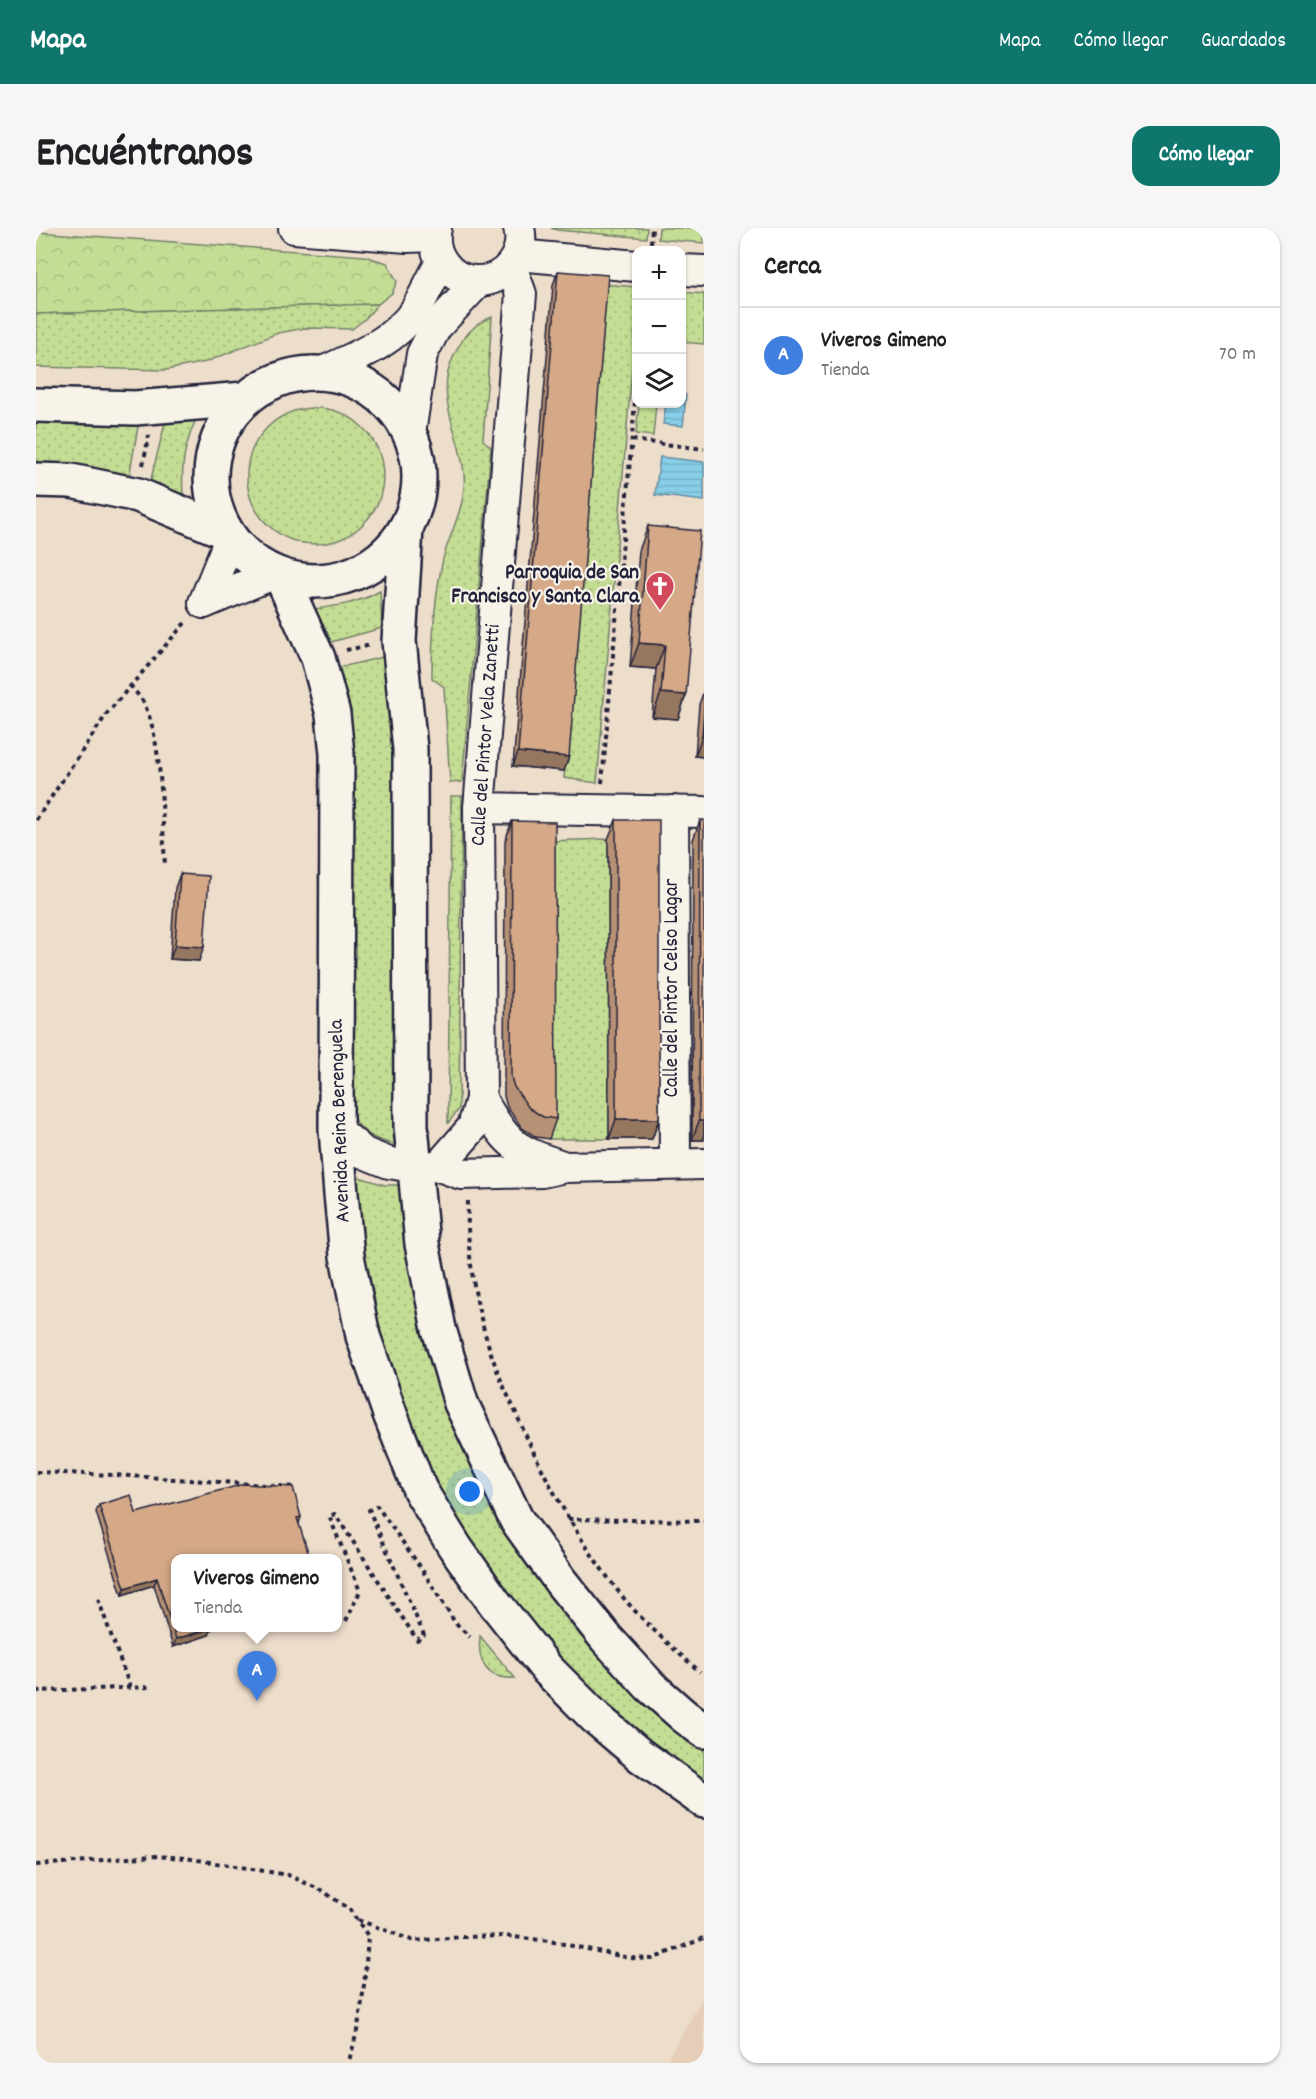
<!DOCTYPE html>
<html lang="es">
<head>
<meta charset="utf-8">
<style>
  body { margin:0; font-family:Dekko,sans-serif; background:#f6f6f6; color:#202124 }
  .controls { position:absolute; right:18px; top:18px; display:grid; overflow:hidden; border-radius:12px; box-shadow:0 2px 4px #0004 }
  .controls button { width:54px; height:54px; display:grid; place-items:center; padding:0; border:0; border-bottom:2px solid #e0e0e0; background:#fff; color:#202124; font:30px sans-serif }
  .you { position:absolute; left:434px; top:1264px; width:21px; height:21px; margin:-15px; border:4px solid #fff; border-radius:50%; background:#1a73e8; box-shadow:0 0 0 9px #1a73e833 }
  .badge { display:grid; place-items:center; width:39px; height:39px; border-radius:50%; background:#0f766e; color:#fff; font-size:20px; font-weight:700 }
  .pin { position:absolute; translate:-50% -50px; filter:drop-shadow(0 2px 3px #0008) }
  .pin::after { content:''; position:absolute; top:32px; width:21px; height:18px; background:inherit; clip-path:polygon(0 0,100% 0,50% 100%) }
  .popup { position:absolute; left:135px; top:1326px; width:171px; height:78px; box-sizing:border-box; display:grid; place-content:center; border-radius:12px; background:#fff; filter:drop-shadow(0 2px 4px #0005); font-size:20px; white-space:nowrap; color:#757577 }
  .popup b { font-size:22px; color:#202124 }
  .popup::after { content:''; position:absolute; left:50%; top:100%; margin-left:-12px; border:12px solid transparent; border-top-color:#fff }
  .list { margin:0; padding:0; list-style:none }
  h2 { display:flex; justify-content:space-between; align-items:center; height:78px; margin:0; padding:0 24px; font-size:26px }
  h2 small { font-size:20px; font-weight:400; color:#757577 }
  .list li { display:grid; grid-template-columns:39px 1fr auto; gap:18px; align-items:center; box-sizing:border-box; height:96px; padding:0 24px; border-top:2px solid #e0e0e0 }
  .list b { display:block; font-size:22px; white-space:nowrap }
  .list p { margin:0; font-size:20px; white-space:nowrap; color:#757577 }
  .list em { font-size:20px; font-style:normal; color:#757577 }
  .icon { flex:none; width:33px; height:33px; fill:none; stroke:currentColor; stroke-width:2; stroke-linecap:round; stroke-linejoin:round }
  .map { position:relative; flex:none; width:668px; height:1835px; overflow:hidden; border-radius:18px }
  header { display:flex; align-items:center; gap:36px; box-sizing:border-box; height:84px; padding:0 30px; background:#0f766e; color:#fff }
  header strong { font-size:28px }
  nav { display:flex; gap:33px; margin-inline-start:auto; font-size:21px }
  .intro { display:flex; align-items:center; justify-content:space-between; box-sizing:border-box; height:144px; padding:0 36px }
  h1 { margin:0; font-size:42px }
  .button { padding:15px 27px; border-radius:18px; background:#0f766e; color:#fff; font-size:21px; font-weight:700 }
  main { display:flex; gap:36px; padding:0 36px }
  aside { flex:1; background:#fff; border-radius:18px; box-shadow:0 2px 4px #0004 }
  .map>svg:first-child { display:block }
</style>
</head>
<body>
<header>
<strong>Mapa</strong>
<nav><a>Mapa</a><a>Cómo llegar</a><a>Guardados</a></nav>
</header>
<div class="intro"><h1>Encuéntranos</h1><a class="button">Cómo llegar</a></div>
<main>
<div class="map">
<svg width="668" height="1835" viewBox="0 0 668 1835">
  <defs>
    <pattern id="park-crowns" width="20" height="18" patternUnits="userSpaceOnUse" patternTransform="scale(1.5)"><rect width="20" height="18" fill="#c4dd94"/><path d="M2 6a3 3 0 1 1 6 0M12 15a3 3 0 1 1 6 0" fill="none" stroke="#a8bd80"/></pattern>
    <pattern id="garden-dots" width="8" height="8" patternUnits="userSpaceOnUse" patternTransform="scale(1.5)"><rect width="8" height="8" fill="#c4dd94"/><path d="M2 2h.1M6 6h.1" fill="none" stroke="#a8bd80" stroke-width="1.8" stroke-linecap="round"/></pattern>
    <pattern id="water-rules" width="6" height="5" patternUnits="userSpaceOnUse" patternTransform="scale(1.5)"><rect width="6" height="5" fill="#87cfe8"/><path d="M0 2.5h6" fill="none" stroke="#74b1c8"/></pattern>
  </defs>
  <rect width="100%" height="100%" fill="#edddcb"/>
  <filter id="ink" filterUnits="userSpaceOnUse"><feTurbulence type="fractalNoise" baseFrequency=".0167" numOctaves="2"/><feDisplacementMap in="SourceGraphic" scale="12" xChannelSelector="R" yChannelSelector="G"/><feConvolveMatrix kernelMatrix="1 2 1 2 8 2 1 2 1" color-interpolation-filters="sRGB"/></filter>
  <g filter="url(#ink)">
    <path fill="#e6cdb7" d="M668 1768V1835H629Z"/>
    <path fill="#c4dd94" stroke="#738068" stroke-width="1.5" d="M623 0H668V15L622 11Z"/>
    <path fill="url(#park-crowns)" stroke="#738068" stroke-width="1.5" d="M0 4 328 28 351 35 361 53 356 65 342 76 0 86Z"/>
    <g fill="url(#garden-dots)" stroke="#738068" stroke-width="1.5">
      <path d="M515 0H611L610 10 521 2Z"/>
      <path d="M567 56 600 59V92L561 555 528 550Z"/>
      <path d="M646 64 668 66V116L646 114Z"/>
      <path d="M342 76 329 91 316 101 269 100 242 105 170 134 130 142 0 139V86Z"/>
      <path d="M456 89 447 212 455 219 426 554 414 555 408 459 396 450C396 409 398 371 407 331 414 304 431 276 428 247 426 213 404 179 412 144 418 122 433 96 456 89Z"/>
      <path d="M603 176H620L617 208 600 206Z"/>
      <circle cx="279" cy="248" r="68"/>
      <path d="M162 187C148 217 145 236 147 269L114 255 130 191Z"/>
      <path d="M0 191 103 193 93 250 0 240Z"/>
      <path d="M344 363 346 400 295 414 288 397 278 381C302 378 323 375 344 363Z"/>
      <path d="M347 429 359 519 361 917C340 913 324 905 315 885L301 440Z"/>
      <path d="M415 568H426L423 881 412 895Z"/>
      <path d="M572 611 573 911H513L512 613Z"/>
      <path d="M313 946 349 957H364L468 1297 509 1361 553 1416 585 1451 668 1523V1560L567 1480 469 1372 392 1247 340 1100Z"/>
      <path d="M444 1408 479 1450C450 1452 441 1434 444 1408Z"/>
    </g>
    <g fill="url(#water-rules)" stroke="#5f8aa3" stroke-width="1.5">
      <path d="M646 167H650L647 198 627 196 630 176H646Z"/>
      <path d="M624 229 668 234V273L619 267Z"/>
    </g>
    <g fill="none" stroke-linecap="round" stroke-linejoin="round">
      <g stroke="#22223b" stroke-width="34">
        <g id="minor">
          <path d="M258 0 371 9 398 8"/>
          <path d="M400 0C394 25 413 52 439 53 468 55 490 27 483 0"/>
          <path d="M482 27 600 38"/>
          <path d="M475 38 485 66 443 580 445 871C455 887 466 909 482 919 496 929 513 933 529 939"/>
          <path d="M646 42 668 43"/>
          <path d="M287 144C319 129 358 114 379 83 388 68 396 50 405 34"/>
          <path d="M374 205 386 126 400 99 442 54"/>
          <path d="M168 375 237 346"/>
          <path d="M168 375 194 311"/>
          <path d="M443 580 668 584"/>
          <path d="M637 583 639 936"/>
          <path d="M300 901 328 925 353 935 377 939 403 938 425 946 506 944 529 939 668 936"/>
          <path d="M403 938 437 899 445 871"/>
        </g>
      </g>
      <g stroke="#22223b" stroke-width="38">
        <g id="major">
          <circle cx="279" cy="249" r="104"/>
          <path d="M0 177 99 180 209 171"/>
          <path d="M0 252 35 253 102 267 190 304"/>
          <path d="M370 301 363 413 374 521 375 898 386 1016 403 1101 425 1175 480 1291 525 1354 570 1410 614 1458 648 1488 668 1503"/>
          <path d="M245 348 282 430 297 486 301 526 300 901 305 966 311 1028 327 1108 354 1186 384 1262 419 1319 458 1374 511 1441 560 1490 605 1528 668 1573"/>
        </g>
      </g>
      <g stroke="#22223b" stroke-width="4" stroke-dasharray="4.5 4.5" stroke-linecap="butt">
        <path d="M615 15 616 0"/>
        <path d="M596 212 668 221"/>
        <path d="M107 237 113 207"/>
        <path d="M310 422 335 417"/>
        <path d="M94 457C98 462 102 467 106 472 127 507 126 594 129 637"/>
        <path d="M566 555 600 162"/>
        <path d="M0 592 72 484 149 395"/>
        <path d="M432 973C430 1029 441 1089 461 1142 467 1159 476 1175 483 1192 510 1254 543 1314 586 1368 609 1396 637 1420 664 1444"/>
        <path d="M0 1244 79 1247 259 1259"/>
        <path d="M532 1291 668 1293"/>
        <path d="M62 1371 94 1459"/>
        <path d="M310 1393 324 1363 293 1288 299 1286 381 1412 388 1407 333 1282 341 1278 383 1337 420 1396 434 1409"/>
        <path d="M0 1463 115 1459"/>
        <path d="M0 1637 119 1628 150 1630 252 1647 287 1663 314 1682 332 1708C329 1750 326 1795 312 1835"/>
        <path d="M322 1692 378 1713 425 1709 470 1708 513 1713 594 1730 616 1731 668 1710"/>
      </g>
      <use href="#minor" stroke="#f7f3e8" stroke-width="30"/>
      <use href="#major" stroke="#f7f3e8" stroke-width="33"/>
    </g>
    <g fill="#b79174" stroke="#22223b" stroke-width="1.5">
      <path d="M522 43 533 529 528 543 477 538 517 57Z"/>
      <path d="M612 298 650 467 642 491 616 489 620 441 594 439 603 323Z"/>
      <path d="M668 462V529L659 528 663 477Z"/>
      <path d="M580 592 623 891 616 911H573L572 611Z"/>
      <path d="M664 592 668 912H656L657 612Z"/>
      <path d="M476 593 520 891 513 911 500 909 486 900 471 879 468 868 469 613Z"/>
      <path d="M144 646 163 733 134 731 139 660Z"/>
      <path d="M63 1277 100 1285 265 1289 263 1296 140 1330 176 1400 173 1407 137 1419 118 1357 86 1367 60 1284Z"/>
    </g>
    <g fill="#95765e" stroke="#22223b" stroke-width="1.5">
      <path d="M603 415 629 417 620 441 594 439Z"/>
      <path d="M625 465 650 467 642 491 616 489Z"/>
      <path d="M666 508H668V529L659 528Z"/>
      <path d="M482 524 533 529 528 543 477 538Z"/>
      <path d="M139 717 168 719 163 733 134 731Z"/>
      <path d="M580 891H623L616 911H573Z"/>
      <path d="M663 893H668V912H656Z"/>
      <path d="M121 1350 118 1357 86 1367 89 1360Z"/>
      <path d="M176 1400 173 1407 137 1419 140 1411Z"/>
    </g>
    <g fill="#d5a987" stroke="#22223b" stroke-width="1.5">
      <path d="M522 43 572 47 533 529 482 524Z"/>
      <path d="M612 298 664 303 650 467 625 465 629 417 603 415Z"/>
      <path d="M668 482V508H666Z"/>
      <rect x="580" y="592" width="43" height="299"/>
      <path d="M664 592H668V893H663Z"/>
      <path d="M476 593 519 594 520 891 507 889 493 880 478 859 475 849Z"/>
      <path d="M144 646 173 648 168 719 139 717Z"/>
      <path d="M208 1256 257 1259 265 1289 261 1290 274 1330H140V1400H176L140 1411 121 1350 89 1360 63 1277 95 1267 100 1285Z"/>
    </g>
  </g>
  <defs>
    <g id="church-pin" transform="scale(1.5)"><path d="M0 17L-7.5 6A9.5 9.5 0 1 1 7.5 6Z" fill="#d1495b" stroke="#f7f3e8"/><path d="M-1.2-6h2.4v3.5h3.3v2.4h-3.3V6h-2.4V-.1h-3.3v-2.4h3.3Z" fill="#fff"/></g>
  </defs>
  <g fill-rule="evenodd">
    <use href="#church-pin" x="624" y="358"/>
  </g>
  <g text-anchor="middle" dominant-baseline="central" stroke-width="4.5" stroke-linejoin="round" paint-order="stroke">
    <g font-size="21" font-weight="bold" fill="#22223b" stroke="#f7f3e8" text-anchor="end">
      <text x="603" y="346">Parroquia de San<tspan x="603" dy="24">Francisco y Santa Clara</tspan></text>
    </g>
    <g font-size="21" fill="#22223b" stroke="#f7f3e8">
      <text transform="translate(451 507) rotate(-86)">Calle del Pintor Vela Zanetti</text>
      <text transform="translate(637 760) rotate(-90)">Calle del Pintor Celso Lagar</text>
      <text transform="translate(305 893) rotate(-92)">Avenida Reina Berenguela</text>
    </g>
  </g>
</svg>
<div class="controls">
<button>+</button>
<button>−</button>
<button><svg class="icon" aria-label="layers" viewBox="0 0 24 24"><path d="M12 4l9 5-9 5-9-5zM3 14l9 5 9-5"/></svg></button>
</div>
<div class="you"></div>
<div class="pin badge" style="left:221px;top:1473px;background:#3f7fe0">A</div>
<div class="popup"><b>Viveros Gimeno</b>Tienda</div>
</div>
<aside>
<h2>Cerca<small></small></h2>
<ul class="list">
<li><span class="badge" style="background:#3f7fe0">A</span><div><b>Viveros Gimeno</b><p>Tienda</p></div><em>70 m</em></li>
</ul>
</aside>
</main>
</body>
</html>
